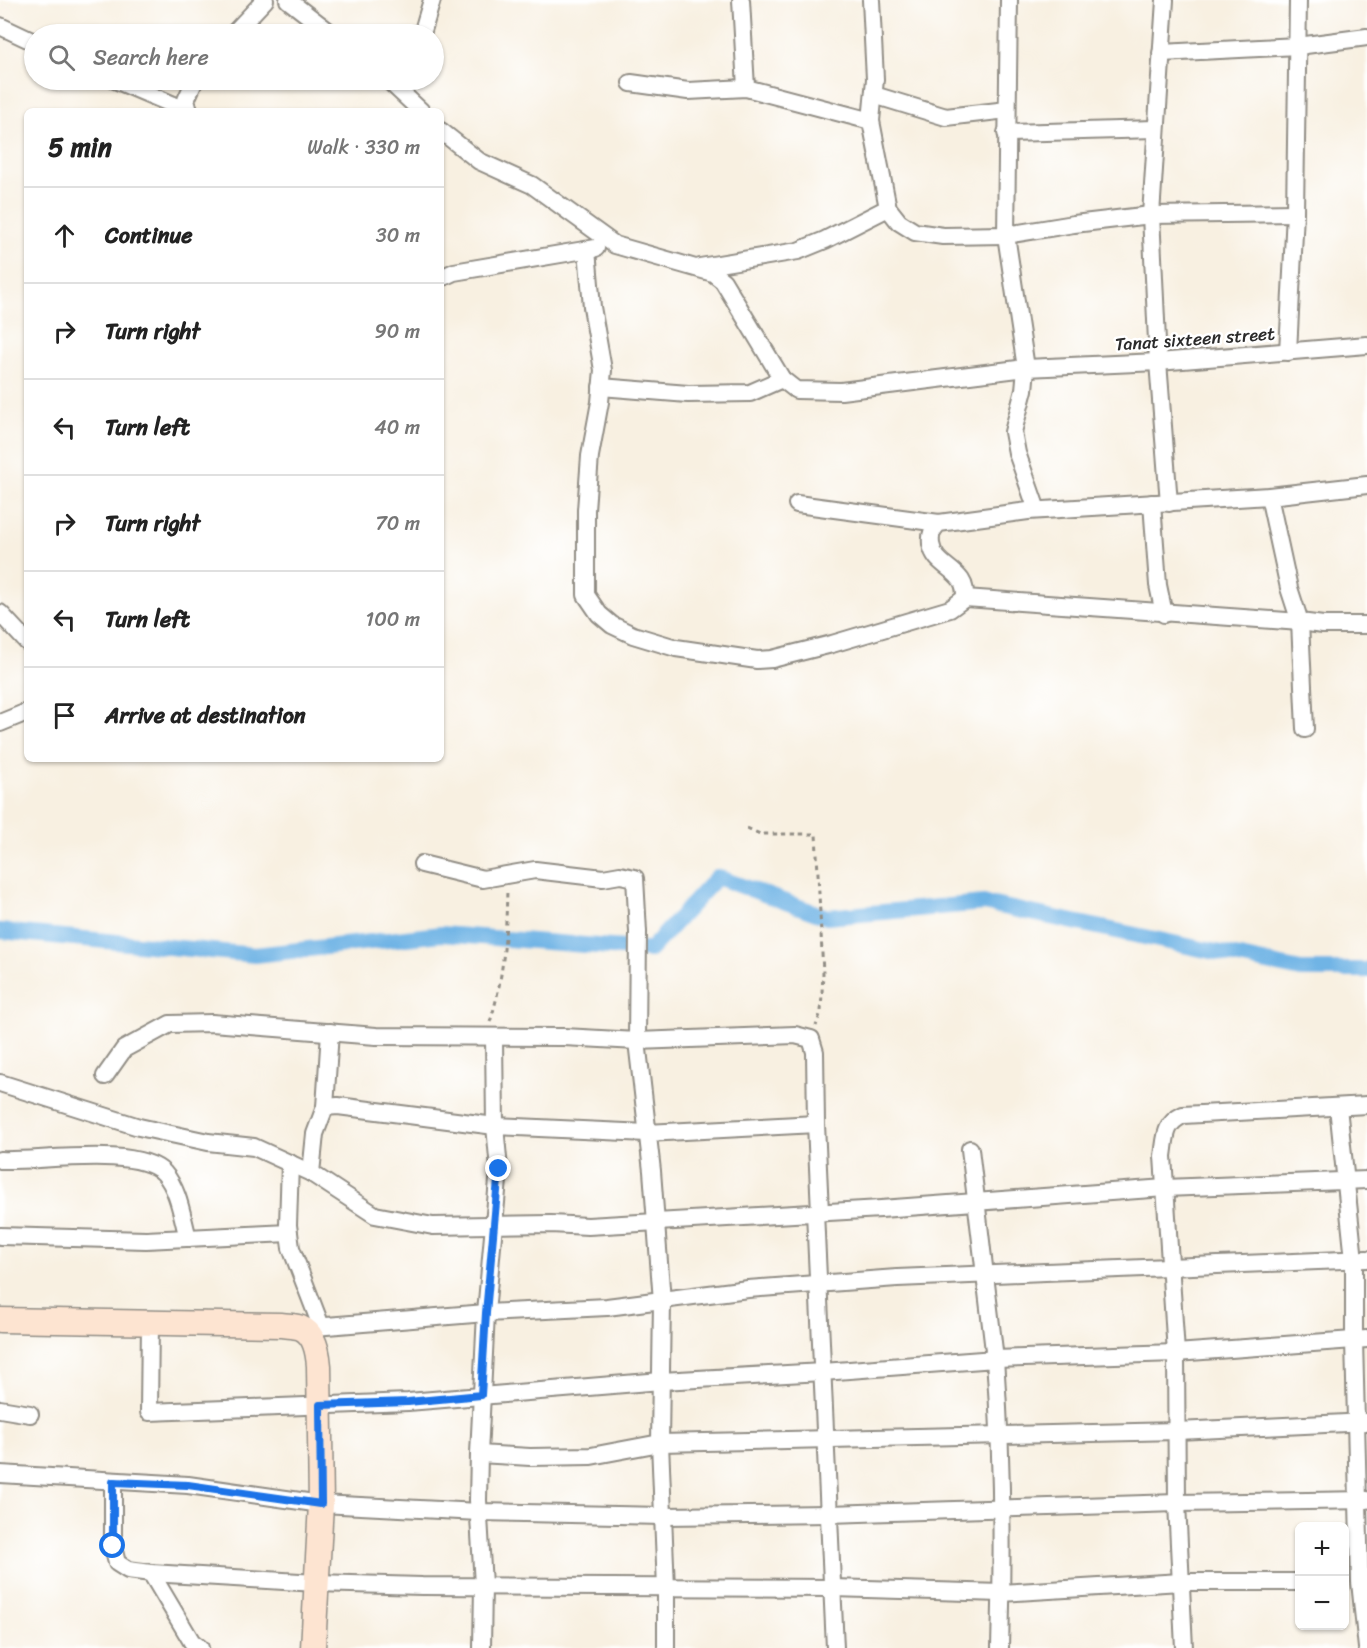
<!DOCTYPE html>
<html lang="en">
<head>
<meta charset="utf-8">
<style>
  body { margin:0; font-family:Sriracha,sans-serif; background:#f6f6f6; color:#222 }
  .controls { position:absolute; right:18px; bottom:18px; display:grid; overflow:hidden; border-radius:9px; box-shadow:0 2px 4px #0004 }
  .controls button { width:54px; height:54px; display:grid; place-items:center; padding:0; border:0; border-bottom:2px solid #e0e0e0; background:#fff; color:#222; font:30px sans-serif }
  .stop { position:absolute; width:18px; height:18px; margin:-14px; border:4px solid #1a73e8; border-radius:50%; background:#fff }
  .stop.end { background:#1a73e8; border-color:#fff; box-shadow:0 2px 6px #0008 }
  .list { margin:0; padding:0; list-style:none }
  h2 { display:flex; justify-content:space-between; align-items:center; height:78px; margin:0; padding:0 24px; font-size:26px }
  h2 small { font-size:20px; font-weight:400; color:#767676 }
  .list li { display:grid; grid-template-columns:39px 1fr auto; gap:18px; align-items:center; box-sizing:border-box; height:96px; padding:0 24px; border-top:2px solid #e0e0e0 }
  .list b { display:block; font-size:22px; white-space:nowrap }
  .list em { font-size:20px; font-style:normal; color:#767676 }
  .icon { flex:none; width:33px; height:33px; fill:none; stroke:currentColor; stroke-width:2; stroke-linecap:round; stroke-linejoin:round }
  .map { position:relative; flex:none; width:1367px; height:1648px; overflow:hidden }
  .search { position:absolute; background:#fff; box-shadow:0 2px 4px #0004; left:24px; top:24px; width:420px; height:66px; display:flex; align-items:center; gap:15px; box-sizing:border-box; padding:0 21px; border-radius:33px; color:#767676; font-size:22px }
  .panel { position:absolute; background:#fff; box-shadow:0 2px 4px #0004; left:24px; top:108px; width:420px; height:654px; border-radius:9px }
  .map>svg:first-child { display:block }
</style>
</head>
<body>
<div class="map">
<svg width="1367" height="1648" viewBox="0 0 1367 1648">
  <rect width="100%" height="100%" fill="#fff"/>
  <filter id="ink" filterUnits="userSpaceOnUse"><feTurbulence type="fractalNoise" baseFrequency=".0167" numOctaves="2"/><feDisplacementMap in="SourceGraphic" scale="12" xChannelSelector="R" yChannelSelector="G"/><feConvolveMatrix kernelMatrix="1 2 1 2 8 2 1 2 1" color-interpolation-filters="sRGB"/></filter>
  <filter id="wash" filterUnits="userSpaceOnUse"><feTurbulence type="fractalNoise" baseFrequency=".008" numOctaves="4" result="noise"/><feDisplacementMap in="SourceGraphic" scale="24" xChannelSelector="R" yChannelSelector="G"/><feGaussianBlur stdDeviation="1.35" result="paint"/><feColorMatrix in="noise" values="0 0 0 0 0 0 0 0 0 0 0 0 0 0 0 0 0 1.4 0 .05"/><feComposite in="paint" operator="in"/></filter>
  <g filter="url(#wash)">
    <rect width="100%" height="100%" fill="#f8f0e1"/>
    <g fill="none" stroke-linecap="round" stroke-linejoin="round">
      <path stroke="#6fb4e5" stroke-width="16" d="M0 931 255 955 441 934 650 950 717 877 827 917 984 903 1301 970H1367"/>
    </g>
  </g>
  <g filter="url(#ink)">
    <g fill="none" stroke-linecap="round" stroke-linejoin="round">
      <g stroke="#928e86" stroke-width="20">
        <g id="street">
          <path d="M288 0 332 34"/>
          <path d="M741 0 746 88"/>
          <path d="M871 0 875 79 871 121 888 208 899 222 915 232 943 236 1006 235 1074 224 1151 215 1295 213"/>
          <path d="M1009 0 1006 235 1026 368 1024 390 1013 432 1017 453 1037 510"/>
          <path d="M1165 0 1151 215 1158 362 1169 503"/>
          <path d="M0 26 34 42"/>
          <path d="M233 34 265 0"/>
          <path d="M422 34 432 0"/>
          <path d="M1161 53 1298 46 1367 37"/>
          <path d="M115 80 188 111"/>
          <path d="M388 80 421 111"/>
          <path d="M631 83 688 91 746 88 871 121"/>
          <path d="M874 95 946 117 1007 110"/>
          <path d="M189 111 186 100 195 80"/>
          <path d="M441 131 479 161 532 185 615 245 713 273 723 281 782 379 796 390 841 391 1026 368 1158 362 1367 345"/>
          <path d="M1006 133 1156 129"/>
          <path d="M587 250 592 307 603 370 600 402 590 456 586 510V595L599 614 612 625 633 635 676 648 757 660 772 659 832 644 950 609 965 598C965 591 965 586 961 580 951 566 934 563 931 544 930 534 932 530 939 523L1028 511 1269 496 1367 485"/>
          <path d="M700 267 798 251 825 240 888 208"/>
          <path d="M441 278 454 272 596 248"/>
          <path d="M1288 352 1295 213 1298 0"/>
          <path d="M601 387 688 394 750 393 782 379"/>
          <path d="M1269 496 1289 588 1300 622 1305 729"/>
          <path d="M1152 503 1158 585 1164 614"/>
          <path d="M797 504 939 523"/>
          <path d="M965 598 1300 622 1323 625H1367"/>
          <path d="M0 613 27 642"/>
          <path d="M0 723 27 712"/>
          <path d="M422 864 483 879 535 870 603 878 620 875 635 878 638 932 637 1041 652 1171 662 1301 660 1443 666 1588V1648"/>
          <path d="M105 1076 124 1049 170 1024 212 1023 376 1036 564 1037 637 1041 795 1035 811 1039 815 1052 816 1124 820 1212"/>
          <path d="M0 1083 139 1127 208 1142 254 1147 311 1173 375 1215 433 1226 551 1224 588 1226 881 1209 1165 1188 1367 1180"/>
          <path d="M325 1107 330 1032"/>
          <path d="M1338 1107 1354 1260V1340L1360 1582 1367 1648"/>
          <path d="M970 1149 995 1359 1176 1353 1367 1339"/>
          <path d="M0 1160C38 1162 138 1145 164 1173 179 1190 182 1217 188 1238"/>
          <path d="M290 1163 288 1225 291 1248 321 1326"/>
          <path d="M311 1173 315 1134 325 1107 338 1106 495 1126 647 1133 816 1124"/>
          <path d="M815 1212 835 1648"/>
          <path d="M0 1236 146 1240 289 1233"/>
          <path d="M150 1322 149 1412 408 1402 661 1381 823 1372 995 1359C1002 1455 1003 1552 1000 1648"/>
          <path d="M302 1328 486 1313 607 1307 748 1289 897 1278 1367 1259"/>
          <path d="M0 1409 30 1414"/>
          <path d="M479 1454 530 1457 591 1456 660 1443 1177 1431 1367 1422"/>
          <path d="M0 1474 188 1485 321 1504 479 1512 663 1516 829 1514 1177 1503 1367 1500"/>
          <path d="M113 1482V1547L117 1563 128 1570 151 1573 316 1583 422 1586 833 1588 1002 1593 1181 1582H1300"/>
          <path d="M151 1573 192 1642 200 1648"/>
          <path d="M482 1648 483 1585 478 1500 479 1454 486 1313 499 1169 495 1126 494 1037"/>
          <path d="M1184 1648 1177 1503 1176 1353 1163 1156C1166 1137 1164 1124 1183 1115L1367 1105"/>
        </g>
      </g>
      <g stroke="#928e86" stroke-width="27">
        <path id="secondary" d="M0 1320 282 1325C288 1326 296 1326 301 1328 315 1334 318 1353 319 1366L321 1504 313 1648"/>
      </g>
      <g stroke="#928e86" stroke-width="3" stroke-dasharray="4.5 4.5" stroke-linecap="butt">
        <path d="M747 828 760 834H816L823 973 821 1012 816 1026"/>
        <path d="M490 1022C504 979 506 933 507 889"/>
      </g>
      <use href="#street" stroke="#fff" stroke-width="16"/>
      <use href="#secondary" stroke="#fde4d1" stroke-width="24"/>
    </g>
  </g>
  <g fill="none" stroke-linecap="round" stroke-linejoin="round" filter="url(#ink)">
    <path stroke="#1a73e8" stroke-width="8" d="M113 1546V1482L188 1485 321 1504 320 1405 408 1402 481 1395 486 1313 499 1169"/>
  </g>
  <g text-anchor="middle" dominant-baseline="central" stroke-width="5" stroke-linejoin="round" paint-order="stroke">
    <g font-size="18" fill="#2b2b2b" stroke="#fff">
      <text transform="translate(1195 339) rotate(-4)">Tanat sixteen street</text>
    </g>
  </g>
</svg>
<div class="controls">
<button>+</button>
<button>−</button>
</div>
<div class="stop" style="left:113px;top:1546px"></div>
<div class="stop end" style="left:499px;top:1169px"></div>
<div class="search"><svg class="icon" aria-label="search" viewBox="0 0 24 24"><circle cx="10" cy="10" r="6"/><path d="M15 15l6 6"/></svg>Search here</div>
<section class="panel">
<h2>5 min<small>Walk · 330 m</small></h2>
<ul class="list">
<li><svg class="icon" aria-label="ahead" viewBox="0 0 24 24"><path d="M12 20V5M6 11l6-6 6 6"/></svg><div><b>Continue</b></div><em>30 m</em></li>
<li><svg class="icon" aria-label="right" viewBox="0 0 24 24"><path d="M7 20v-9h11M14 6l5 5-5 5"/></svg><div><b>Turn right</b></div><em>90 m</em></li>
<li><svg class="icon" aria-label="left" viewBox="0 0 24 24"><path d="M17 20v-9H6M10 6l-5 5 5 5"/></svg><div><b>Turn left</b></div><em>40 m</em></li>
<li><svg class="icon" aria-label="right" viewBox="0 0 24 24"><path d="M7 20v-9h11M14 6l5 5-5 5"/></svg><div><b>Turn right</b></div><em>70 m</em></li>
<li><svg class="icon" aria-label="left" viewBox="0 0 24 24"><path d="M17 20v-9H6M10 6l-5 5 5 5"/></svg><div><b>Turn left</b></div><em>100 m</em></li>
<li><svg class="icon" aria-label="arrive" viewBox="0 0 24 24"><path d="M6 21V4h12l-3 4 3 4H6"/></svg><div><b>Arrive at destination</b></div></li>
</ul>
</section>
</div>
</body>
</html>
